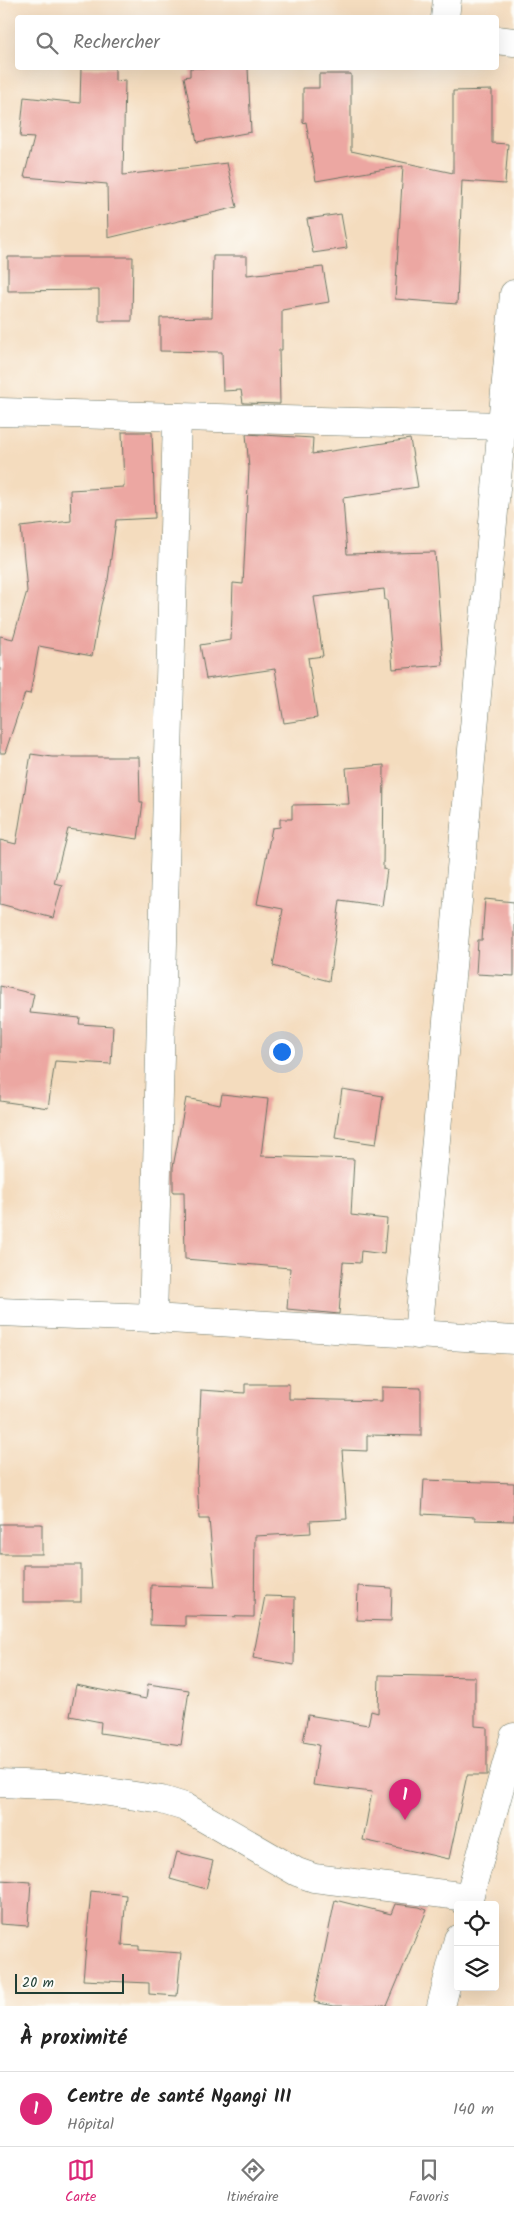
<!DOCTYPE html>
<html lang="fr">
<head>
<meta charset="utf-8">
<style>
  body { margin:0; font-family:Kalam,sans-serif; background:#f6f6f6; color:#222 }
  .controls { position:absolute; right:15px; bottom:15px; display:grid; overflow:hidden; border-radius:5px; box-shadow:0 5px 20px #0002 }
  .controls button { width:45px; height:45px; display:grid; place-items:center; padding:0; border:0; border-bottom:1px solid #e0e0e0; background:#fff; color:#222; font:25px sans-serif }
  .scale { position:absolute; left:15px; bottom:12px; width:109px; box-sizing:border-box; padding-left:5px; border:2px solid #1f3d34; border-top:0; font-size:14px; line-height:18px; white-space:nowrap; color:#1f3d34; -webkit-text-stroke:4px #fdfcf7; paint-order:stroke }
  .you { position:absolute; left:281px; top:1051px; width:18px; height:18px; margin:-12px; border:4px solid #fff; border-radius:50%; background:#1a73e8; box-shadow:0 0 0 8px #1a73e833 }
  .badge { display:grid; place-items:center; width:32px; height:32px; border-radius:50%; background:#db2777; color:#fff; font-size:16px; font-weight:700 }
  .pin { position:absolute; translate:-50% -41px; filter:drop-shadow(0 1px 2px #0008) }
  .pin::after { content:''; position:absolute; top:26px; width:18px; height:15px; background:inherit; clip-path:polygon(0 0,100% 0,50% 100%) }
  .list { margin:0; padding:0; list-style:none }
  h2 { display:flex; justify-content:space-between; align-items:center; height:65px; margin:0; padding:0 20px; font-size:21px }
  h2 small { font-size:16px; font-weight:400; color:#767676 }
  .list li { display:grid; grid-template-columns:32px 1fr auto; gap:15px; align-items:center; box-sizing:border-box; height:75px; padding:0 20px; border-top:1px solid #e0e0e0 }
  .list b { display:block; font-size:19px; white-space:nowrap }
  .list p { margin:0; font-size:16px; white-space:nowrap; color:#767676 }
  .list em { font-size:16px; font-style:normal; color:#767676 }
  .icon { flex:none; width:28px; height:28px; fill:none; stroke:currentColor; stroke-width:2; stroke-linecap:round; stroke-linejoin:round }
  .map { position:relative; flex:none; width:514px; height:2006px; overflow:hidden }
  .search { position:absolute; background:#fff; box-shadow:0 5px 20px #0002; left:15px; right:15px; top:15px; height:55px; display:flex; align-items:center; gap:12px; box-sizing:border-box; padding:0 18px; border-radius:5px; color:#767676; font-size:19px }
  .sheet { height:140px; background:#fff }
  nav { display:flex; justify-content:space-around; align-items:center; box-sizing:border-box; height:70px; border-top:1px solid #e0e0e0; background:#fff; font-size:14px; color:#767676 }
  nav a { display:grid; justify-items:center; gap:2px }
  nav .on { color:#db2777 }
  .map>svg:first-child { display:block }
</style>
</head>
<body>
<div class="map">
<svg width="514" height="2006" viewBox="0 0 514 2006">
  <rect width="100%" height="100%" fill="#fdfcf7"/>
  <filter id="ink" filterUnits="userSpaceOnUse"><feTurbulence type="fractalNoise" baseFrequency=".02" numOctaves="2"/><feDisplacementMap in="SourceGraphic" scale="10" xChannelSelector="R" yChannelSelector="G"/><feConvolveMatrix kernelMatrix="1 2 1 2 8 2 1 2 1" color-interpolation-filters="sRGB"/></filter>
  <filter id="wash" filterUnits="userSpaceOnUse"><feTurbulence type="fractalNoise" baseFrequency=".0096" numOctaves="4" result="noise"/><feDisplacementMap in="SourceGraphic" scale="20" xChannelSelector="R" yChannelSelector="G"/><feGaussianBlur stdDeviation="1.12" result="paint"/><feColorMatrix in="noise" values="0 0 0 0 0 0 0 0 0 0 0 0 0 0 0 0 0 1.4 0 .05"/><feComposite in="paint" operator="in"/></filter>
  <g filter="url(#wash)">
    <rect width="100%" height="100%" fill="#f4dcbe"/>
    <g id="blocks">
      <g fill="#eca7a2">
        <path d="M81 68H115V81L125 80 123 175 227 163 237 207 108 238 107 184 24 177 34 138 20 137 24 97 80 103Z"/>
        <path d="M190 68H248L251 132 197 142 184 77 190 76Z"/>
        <path d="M319 74H351V151L453 173V91L492 90V143L508 144 505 184 462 181 457 304 395 299 403 166 316 181 306 122 303 123V88H319Z"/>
        <path d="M341 214 347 248 313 253 307 219Z"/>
        <path d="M213 256H247V275L323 267 329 302 282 310V350H279L280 404 243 403 241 390 223 391 222 352 160 351V318L212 317Z"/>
        <path d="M8 257H133L132 321H99V290L8 291Z"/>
        <path d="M122 432H152L155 518 116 520 108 580 101 605 92 656 39 646 30 694 25 693 5 753H0V636L13 639 27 591 21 527 71 521 70 490 124 487Z"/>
        <path d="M246 434 313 438 312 454 410 439 418 487 343 498 347 554 435 552 443 665 393 669 387 600H385L384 589 314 597 323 656 308 658 317 718 284 723 275 669 206 679 200 645 231 640 233 583 243 584 249 468Z"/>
        <path d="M31 754 52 757H139L140 802H143L138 839 68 829 54 883 62 885 53 918 0 904V840L16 844Z"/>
        <path d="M384 765 383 869 387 870 382 906 340 900 329 981 273 966 283 909 257 904 272 828 280 827V819H292V805L349 804 346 768Z"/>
        <path d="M485 899 514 902V976L476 974 478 940H482Z"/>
        <path d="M0 986 34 994 30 1013 80 1018 79 1024 113 1026 111 1064 55 1061 48 1108 0 1101Z"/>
        <path d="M342 1089 383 1096 376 1144 335 1138Z"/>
        <path d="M222 1094 268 1099 261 1156 354 1159 351 1215 387 1219 384 1254 361 1251 360 1263 343 1262 339 1314 287 1309 290 1268 185 1259 184 1192H173V1167L186 1098 220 1105Z"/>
        <path d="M245 1384H289V1399L382 1401V1387L421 1388V1436L367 1435V1451L342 1450 347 1519 310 1521 311 1533 255 1536 254 1617 185 1616V1626L150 1625 151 1585 215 1587 209 1519H199L197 1479 201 1390 245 1393Z"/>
        <path d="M424 1480 514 1483V1521L475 1520V1517L422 1514Z"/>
        <rect x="0" y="1524" width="42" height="30"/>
        <rect x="23" y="1565" width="58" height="37"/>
        <path d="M358 1586 392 1588 391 1621 357 1620Z"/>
        <path d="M265 1596 295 1597 294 1665 253 1658Z"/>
        <path d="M379 1675 475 1677V1726L487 1727V1775H467L449 1859 363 1840 372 1792 313 1785 319 1745 303 1742 308 1715 368 1725 371 1711 378 1713Z"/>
        <path d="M148 1684 189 1690 181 1745 100 1733 101 1722 70 1716 76 1685 146 1699Z"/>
        <path d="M177 1852 213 1861 206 1889 170 1879Z"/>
        <path d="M0 1880 31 1882 28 1926 0 1924Z"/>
        <path d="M91 1891 126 1895 122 1945 139 1946V1950L181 1953 177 1996 149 1994V1983L83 1980Z"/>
        <path d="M335 1900 391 1914 395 1904 419 1907 427 1910 387 2006H333L314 2002Z"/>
      </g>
    </g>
  </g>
  <g filter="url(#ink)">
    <use href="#blocks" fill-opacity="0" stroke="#6a7564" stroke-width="1"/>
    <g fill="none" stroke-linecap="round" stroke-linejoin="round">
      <g stroke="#6a7564" stroke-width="29">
        <g id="minor">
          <path d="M445 18 447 0"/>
          <path d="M496 40 514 42"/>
          <path d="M0 412 502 426"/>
          <path d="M0 1312 153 1318 514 1340"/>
          <path d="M153 1318 177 418"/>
          <path d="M418 1335 514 294"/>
          <path d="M0 1783 69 1786 162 1800 185 1807 297 1872 314 1878 468 1897"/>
          <path d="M467 1905 514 1737"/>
          <path d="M441 2006 458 1939"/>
        </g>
      </g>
      <use href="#minor" stroke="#fff" stroke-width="28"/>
    </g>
  </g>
</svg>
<div class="controls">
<button><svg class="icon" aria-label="locate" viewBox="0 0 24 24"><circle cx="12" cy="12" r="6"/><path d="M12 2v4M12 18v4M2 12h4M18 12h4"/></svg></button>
<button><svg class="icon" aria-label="layers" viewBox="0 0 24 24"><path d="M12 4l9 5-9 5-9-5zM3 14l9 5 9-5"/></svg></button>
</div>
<div class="scale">20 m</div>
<div class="you"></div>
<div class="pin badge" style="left:405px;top:1820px">1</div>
<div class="search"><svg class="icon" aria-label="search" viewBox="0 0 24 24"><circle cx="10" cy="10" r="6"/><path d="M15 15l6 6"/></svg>Rechercher</div>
</div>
<section class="sheet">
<h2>À proximité<small></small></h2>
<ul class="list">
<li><span class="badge">1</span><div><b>Centre de santé Ngangi III</b><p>Hôpital</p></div><em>140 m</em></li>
</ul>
</section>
<nav>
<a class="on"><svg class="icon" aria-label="map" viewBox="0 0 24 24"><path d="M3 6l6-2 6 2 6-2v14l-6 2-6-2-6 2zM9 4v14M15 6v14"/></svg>Carte</a>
<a><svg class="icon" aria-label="directions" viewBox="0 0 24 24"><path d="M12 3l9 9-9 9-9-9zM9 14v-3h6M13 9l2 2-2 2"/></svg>Itinéraire</a>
<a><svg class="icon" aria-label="saved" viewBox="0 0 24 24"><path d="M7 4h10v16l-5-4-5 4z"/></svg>Favoris</a>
</nav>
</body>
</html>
